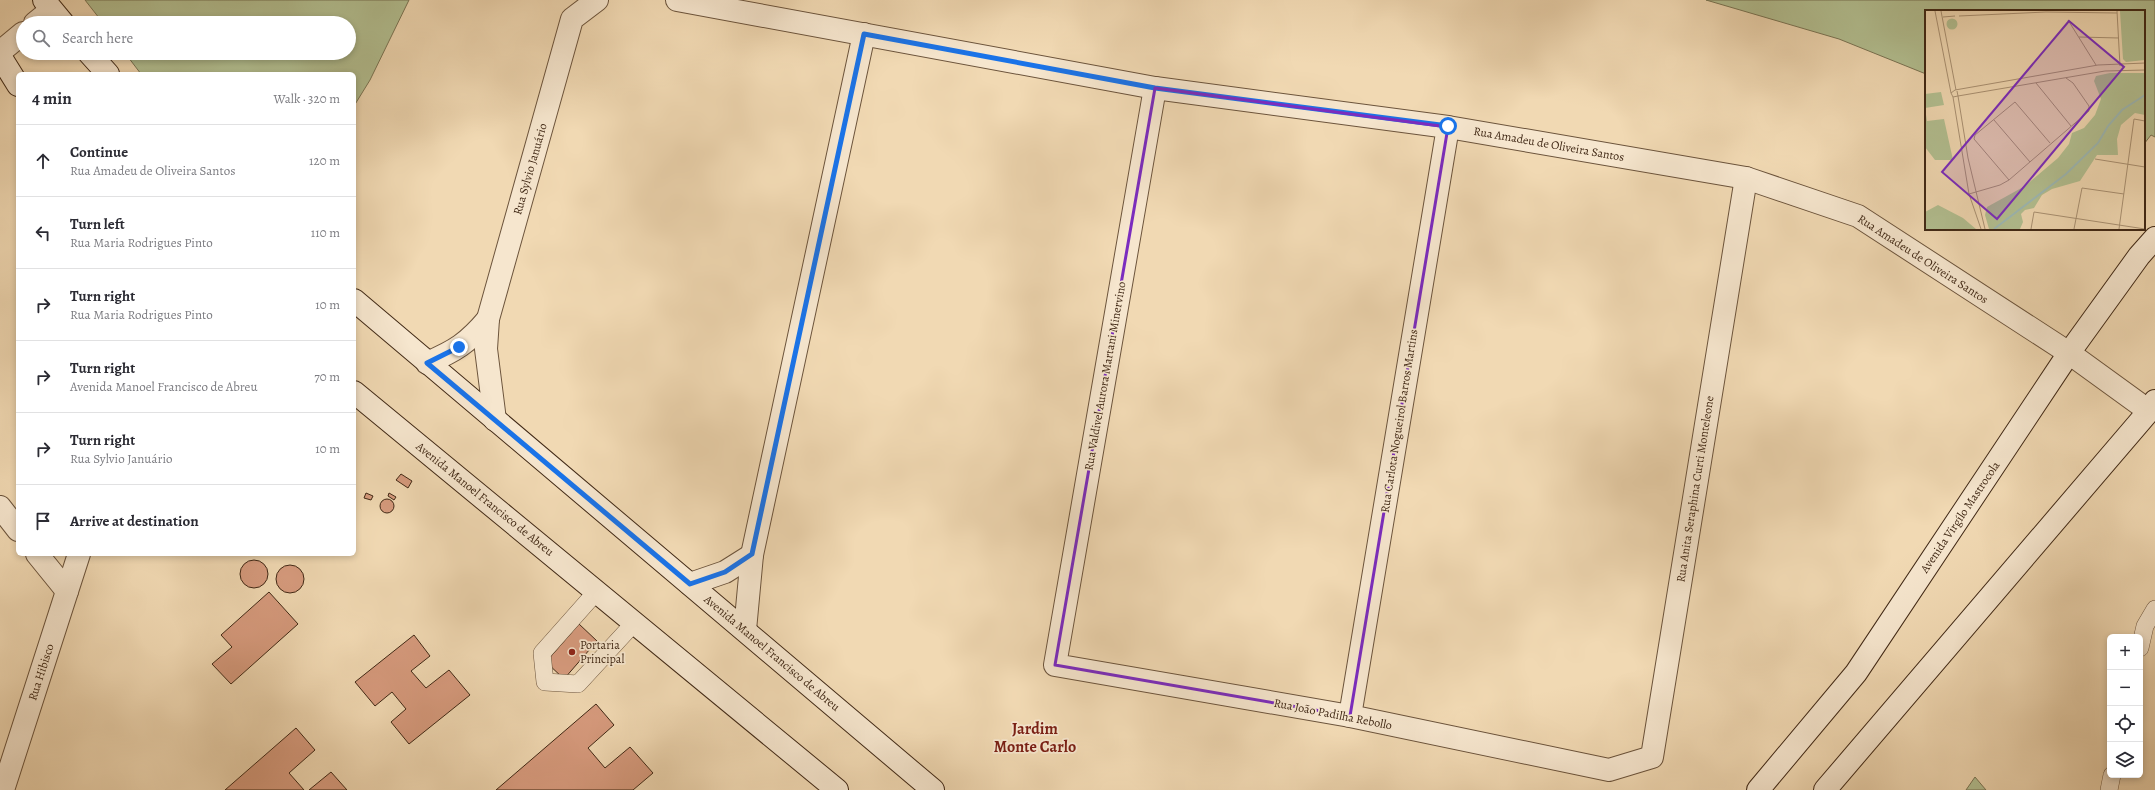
<!DOCTYPE html>
<html lang="en">
<head>
<meta charset="utf-8">
<style>
  body { margin:0; font-family:Alegreya,serif; background:#f2f2f3; color:#2b2b33 }
  .controls { position:absolute; right:12px; bottom:12px; display:grid; overflow:hidden; border-radius:6px; box-shadow:0 2px 6px #0003 }
  .controls button { width:36px; height:36px; display:grid; place-items:center; padding:0; border:0; border-bottom:1px solid #e1e1e2; background:#fff; color:#2b2b33; font:20px sans-serif }
  .stop { position:absolute; width:12px; height:12px; margin:-9px; border:3px solid #1a73e8; border-radius:50%; background:#fff }
  .stop.end { background:#1a73e8; border-color:#fff; box-shadow:0 1px 4px #0008 }
  .list { margin:0; padding:0; list-style:none }
  h2 { display:flex; justify-content:space-between; align-items:center; height:52px; margin:0; padding:0 16px; font-size:17px }
  h2 small { font-size:13px; font-weight:400; color:#7c7c81 }
  .list li { display:grid; grid-template-columns:26px 1fr auto; gap:12px; align-items:center; box-sizing:border-box; height:72px; padding:0 16px; border-top:1px solid #e1e1e2 }
  .list b { display:block; font-size:15px; white-space:nowrap }
  .list p { margin:0; font-size:13px; white-space:nowrap; color:#7c7c81 }
  .list em { font-size:13px; font-style:normal; color:#7c7c81 }
  .icon { flex:none; width:22px; height:22px; fill:none; stroke:currentColor; stroke-width:2; stroke-linecap:round; stroke-linejoin:round }
  .map { position:relative; flex:none; width:2155px; height:790px; overflow:hidden }
  .search { position:absolute; background:#fff; box-shadow:0 2px 6px #0003; left:16px; top:16px; width:340px; height:44px; display:flex; align-items:center; gap:10px; box-sizing:border-box; padding:0 14px; border-radius:22px; color:#7c7c81; font-size:15px }
  .panel { position:absolute; background:#fff; box-shadow:0 2px 6px #0003; left:16px; top:72px; width:340px; height:484px; border-radius:6px }
  .map>svg:first-child { display:block }
</style>
</head>
<body>
<div class="map">
<svg width="2155" height="790" viewBox="0 0 2155 790">
  <rect width="100%" height="100%" fill="#f1d9b3"/>
  <filter id="stains"><feTurbulence type="fractalNoise" baseFrequency=".005" numOctaves="4"/><feColorMatrix values="0 0 0 0 .2 0 0 0 0 .09 0 0 0 0 .02 0 0 0 .5 -.17"/></filter>
  <radialGradient id="worn" r=".72"><stop offset=".6" stop-color="#630" stop-opacity="0"/><stop offset="1" stop-color="#630" stop-opacity=".3"/></radialGradient>
  <g fill="#b3c092" stroke="#7a7454">
    <path d="M85 0H409L370 80 354 106V74H141L125 53H349V23H103Z"/>
    <path d="M1706 0H2155V137L2151 135 2144 144V11H1926V74L1839 39Z"/>
    <path d="M1975 777 1986 790H1966Z"/>
  </g>
  <g fill="#d79b7e" stroke="#402815">
    <path d="M401 474 412 481 408 488 396 480Z"/>
    <path d="M366 493 373 496 371 500 364 498Z"/>
    <path d="M389 493 396 497 394 500 388 496Z"/>
    <circle cx="387" cy="506" r="7"/>
    <circle cx="254" cy="574" r="14"/>
    <circle cx="290" cy="579" r="14"/>
    <path d="M269 592 298 624 231 684 212 664 232 647 221 635Z"/>
    <path d="M579 624 597 641 564 679 546 662Z"/>
    <path d="M414 635 430 656 411 671 426 688 449 670 470 695 409 744 391 722 406 709 392 692 375 706 355 682Z"/>
    <path d="M596 704 614 725 588 748 605 768 630 747 653 773 633 790H496Z"/>
    <path d="M296 728 315 750 289 773 304 790H225Z"/>
    <path d="M331 772 347 790H309Z"/>
  </g>
  <g fill="none" stroke-linecap="round" stroke-linejoin="round">
    <g stroke="#6c543c" stroke-width="18">
      <g id="lane">
        <path d="M597 591 542 653 545 682 578 684 635 622"/>
        <path d="M2140 648 2145 626 2155 609"/>
        <path d="M2109 790 2112 775"/>
      </g>
    </g>
    <g stroke="#6c543c" stroke-width="24">
      <g id="street">
        <path d="M677 0 1155 88 1448 127 1746 178 1858 216 2069 353 2149 411"/>
        <path d="M35 23 51 10"/>
        <path d="M0 52 23 33"/>
        <path d="M1155 88 1055 665 1350 716 1609 770 1652 757 1746 178"/>
        <path d="M427 363C455 351 468 343 488 319"/>
        <path d="M495 420 486 349 488 319 572 19 597 0"/>
        <path d="M0 507 18 530"/>
        <path d="M37 554 67 591"/>
        <path d="M690 584 725 572 752 555"/>
        <path d="M745 630 752 555 864 34"/>
        <path d="M1350 716 1448 127"/>
        <path d="M3 790 79 554"/>
      </g>
    </g>
    <g stroke="#402815" stroke-width="24">
      <g id="secondary">
        <path d="M44 0 63 23"/>
        <path d="M89 53 108 74"/>
        <path d="M0 56 18 85"/>
        <path d="M354 300 933 790"/>
        <path d="M354 392 837 790"/>
        <path d="M1758 790 1856 673 2069 353 2139 256 2155 238"/>
        <path d="M1825 790 2149 411 2155 401"/>
      </g>
    </g>
    <use href="#lane" stroke="#f6e6ce" stroke-width="17"/>
    <use href="#street" stroke="#f6e6ce" stroke-width="22"/>
    <use href="#secondary" stroke="#f6e6ce" stroke-width="22"/>
  </g>
  <g fill="none" stroke-linecap="round" stroke-linejoin="round">
    <path stroke="#1a73e8" stroke-width="5" d="M459 347 427 363 690 584 725 572 752 554 864 34 1155 88 1448 126"/>
  </g>
  <path fill="none" stroke="#7b2cbf" stroke-width="3" stroke-linejoin="round" d="M1155 88 1448 127 1350 716 1055 665Z"/>
  <circle fill="#8f2418" stroke="#f6e6ce" stroke-width="1.5" cx="572" cy="652" r="4"/>
  <g text-anchor="middle" dominant-baseline="central" stroke-width="3.5" stroke-linejoin="round" paint-order="stroke">
    <g font-size="12" fill="#402815" stroke="#f6e6ce">
      <text transform="translate(1549 144) rotate(10)">Rua Amadeu de Oliveira Santos</text>
      <text transform="translate(530 169) rotate(-74)">Rua Sylvio Januário</text>
      <text transform="translate(1923 259) rotate(33)">Rua Amadeu de Oliveira Santos</text>
      <text transform="translate(1105 376) rotate(-80)">Rua Valdivel Aurora Martani Minervino</text>
      <text transform="translate(1399 421) rotate(-81)">Rua Carlota Nogueirol Barros Martins</text>
      <text transform="translate(1695 489) rotate(-81)">Rua Anita Seraphina Curti Monteleone</text>
      <text transform="translate(485 499) rotate(39)">Avenida Manoel Francisco de Abreu</text>
      <text transform="translate(1960 517) rotate(-56)">Avenida Virgílo Mastrocola</text>
      <text transform="translate(772 653) rotate(40)">Avenida Manoel Francisco de Abreu</text>
      <text transform="translate(41 672) rotate(-72)">Rua Hibisco</text>
      <text transform="translate(1333 714) rotate(11)">Rua João Padilha Rebollo</text>
    </g>
    <g font-size="12" fill="#402815" stroke="#f6e6ce" text-anchor="start">
      <text x="580" y="645">Portaria<tspan x="580" dy="14">Principal</tspan></text>
    </g>
    <g font-size="16" font-weight="bold" fill="#7a1f14" stroke="#f6e6ce">
      <text x="1035" y="729">Jardim<tspan x="1035" dy="18">Monte Carlo</tspan></text>
    </g>
  </g>
  <g transform="translate(1925 10)">
    <rect width="220" height="220" fill="#f1d9b3"/>
    <path d="M195 1H220V50L201 52 198 49ZM21.5 14a5.5 5.5 0 1 1 11 0a5.5 5.5 0 1 1-11 0ZM185 63H220V105L210 103 196 115 192 129 193 145H172L155 171 127 179 117 185 109 198 100 200 96 204 98 212 95 219H64L60 205 62 197 100 176 133 148 144 134 147 123 159 118 170 105 176 89 169 71 171 66ZM16 82 19 95 0 98 2 111 19 109 28 150H10L0 137V84ZM13 195 38 208 51 219H0V202Z" fill="#b3c092"/>
    <path fill="none" stroke="#9db9b5" stroke-width="2" d="M69 219 141 164 173 133 183 116 197 100 220 85"/>
    <path fill="none" stroke="#aa9274" stroke-width="1" d="M10 1 26 83M16 1 31 80M192 1 195 56M34 6 121 2 192 3M18 7 30 6M143 10 171 55M154 27 194 28M111 73 146 116M32 81 33 86 28 87 26 83 30 80 173 55 220 53M33 86 43 148 60 219M33 86 180 61 220 60M28 87 44 184 56 219M69 110 105 152M170 149 220 157M84 170 49 129 50 125 90 92 125 133M44 184 75 175 84 170 164 101V96L148 73 141 68M106 219 109 202 220 219M149 219 157 178 199 184M194 219 209 109 220 111"/>
    <path fill="#7b2cbf" fill-opacity="0.15" stroke="#7b2cbf" stroke-width="2" d="M144 11 199 57 72 209 17 162Z"/>
    <rect width="220" height="220" fill="none" stroke="#402815" stroke-width="2"/>
  </g>
  <rect width="100%" height="100%" filter="url(#stains)"/>
  <rect width="100%" height="100%" fill="url(#worn)"/>
</svg>
<div class="controls">
<button>+</button>
<button>−</button>
<button><svg class="icon" aria-label="locate" viewBox="0 0 24 24"><circle cx="12" cy="12" r="6"/><path d="M12 2v4M12 18v4M2 12h4M18 12h4"/></svg></button>
<button><svg class="icon" aria-label="layers" viewBox="0 0 24 24"><path d="M12 4l9 5-9 5-9-5zM3 14l9 5 9-5"/></svg></button>
</div>
<div class="stop" style="left:1448px;top:126px"></div>
<div class="stop end" style="left:459px;top:347px"></div>
<div class="search"><svg class="icon" aria-label="search" viewBox="0 0 24 24"><circle cx="10" cy="10" r="6"/><path d="M15 15l6 6"/></svg>Search here</div>
<section class="panel">
<h2>4 min<small>Walk · 320 m</small></h2>
<ul class="list">
<li><svg class="icon" aria-label="ahead" viewBox="0 0 24 24"><path d="M12 20V5M6 11l6-6 6 6"/></svg><div><b>Continue</b><p>Rua Amadeu de Oliveira Santos</p></div><em>120 m</em></li>
<li><svg class="icon" aria-label="left" viewBox="0 0 24 24"><path d="M17 20v-9H6M10 6l-5 5 5 5"/></svg><div><b>Turn left</b><p>Rua Maria Rodrigues Pinto</p></div><em>110 m</em></li>
<li><svg class="icon" aria-label="right" viewBox="0 0 24 24"><path d="M7 20v-9h11M14 6l5 5-5 5"/></svg><div><b>Turn right</b><p>Rua Maria Rodrigues Pinto</p></div><em>10 m</em></li>
<li><svg class="icon" aria-label="right" viewBox="0 0 24 24"><path d="M7 20v-9h11M14 6l5 5-5 5"/></svg><div><b>Turn right</b><p>Avenida Manoel Francisco de Abreu</p></div><em>70 m</em></li>
<li><svg class="icon" aria-label="right" viewBox="0 0 24 24"><path d="M7 20v-9h11M14 6l5 5-5 5"/></svg><div><b>Turn right</b><p>Rua Sylvio Januário</p></div><em>10 m</em></li>
<li><svg class="icon" aria-label="arrive" viewBox="0 0 24 24"><path d="M6 21V4h12l-3 4 3 4H6"/></svg><div><b>Arrive at destination</b></div></li>
</ul>
</section>
</div>
</body>
</html>
